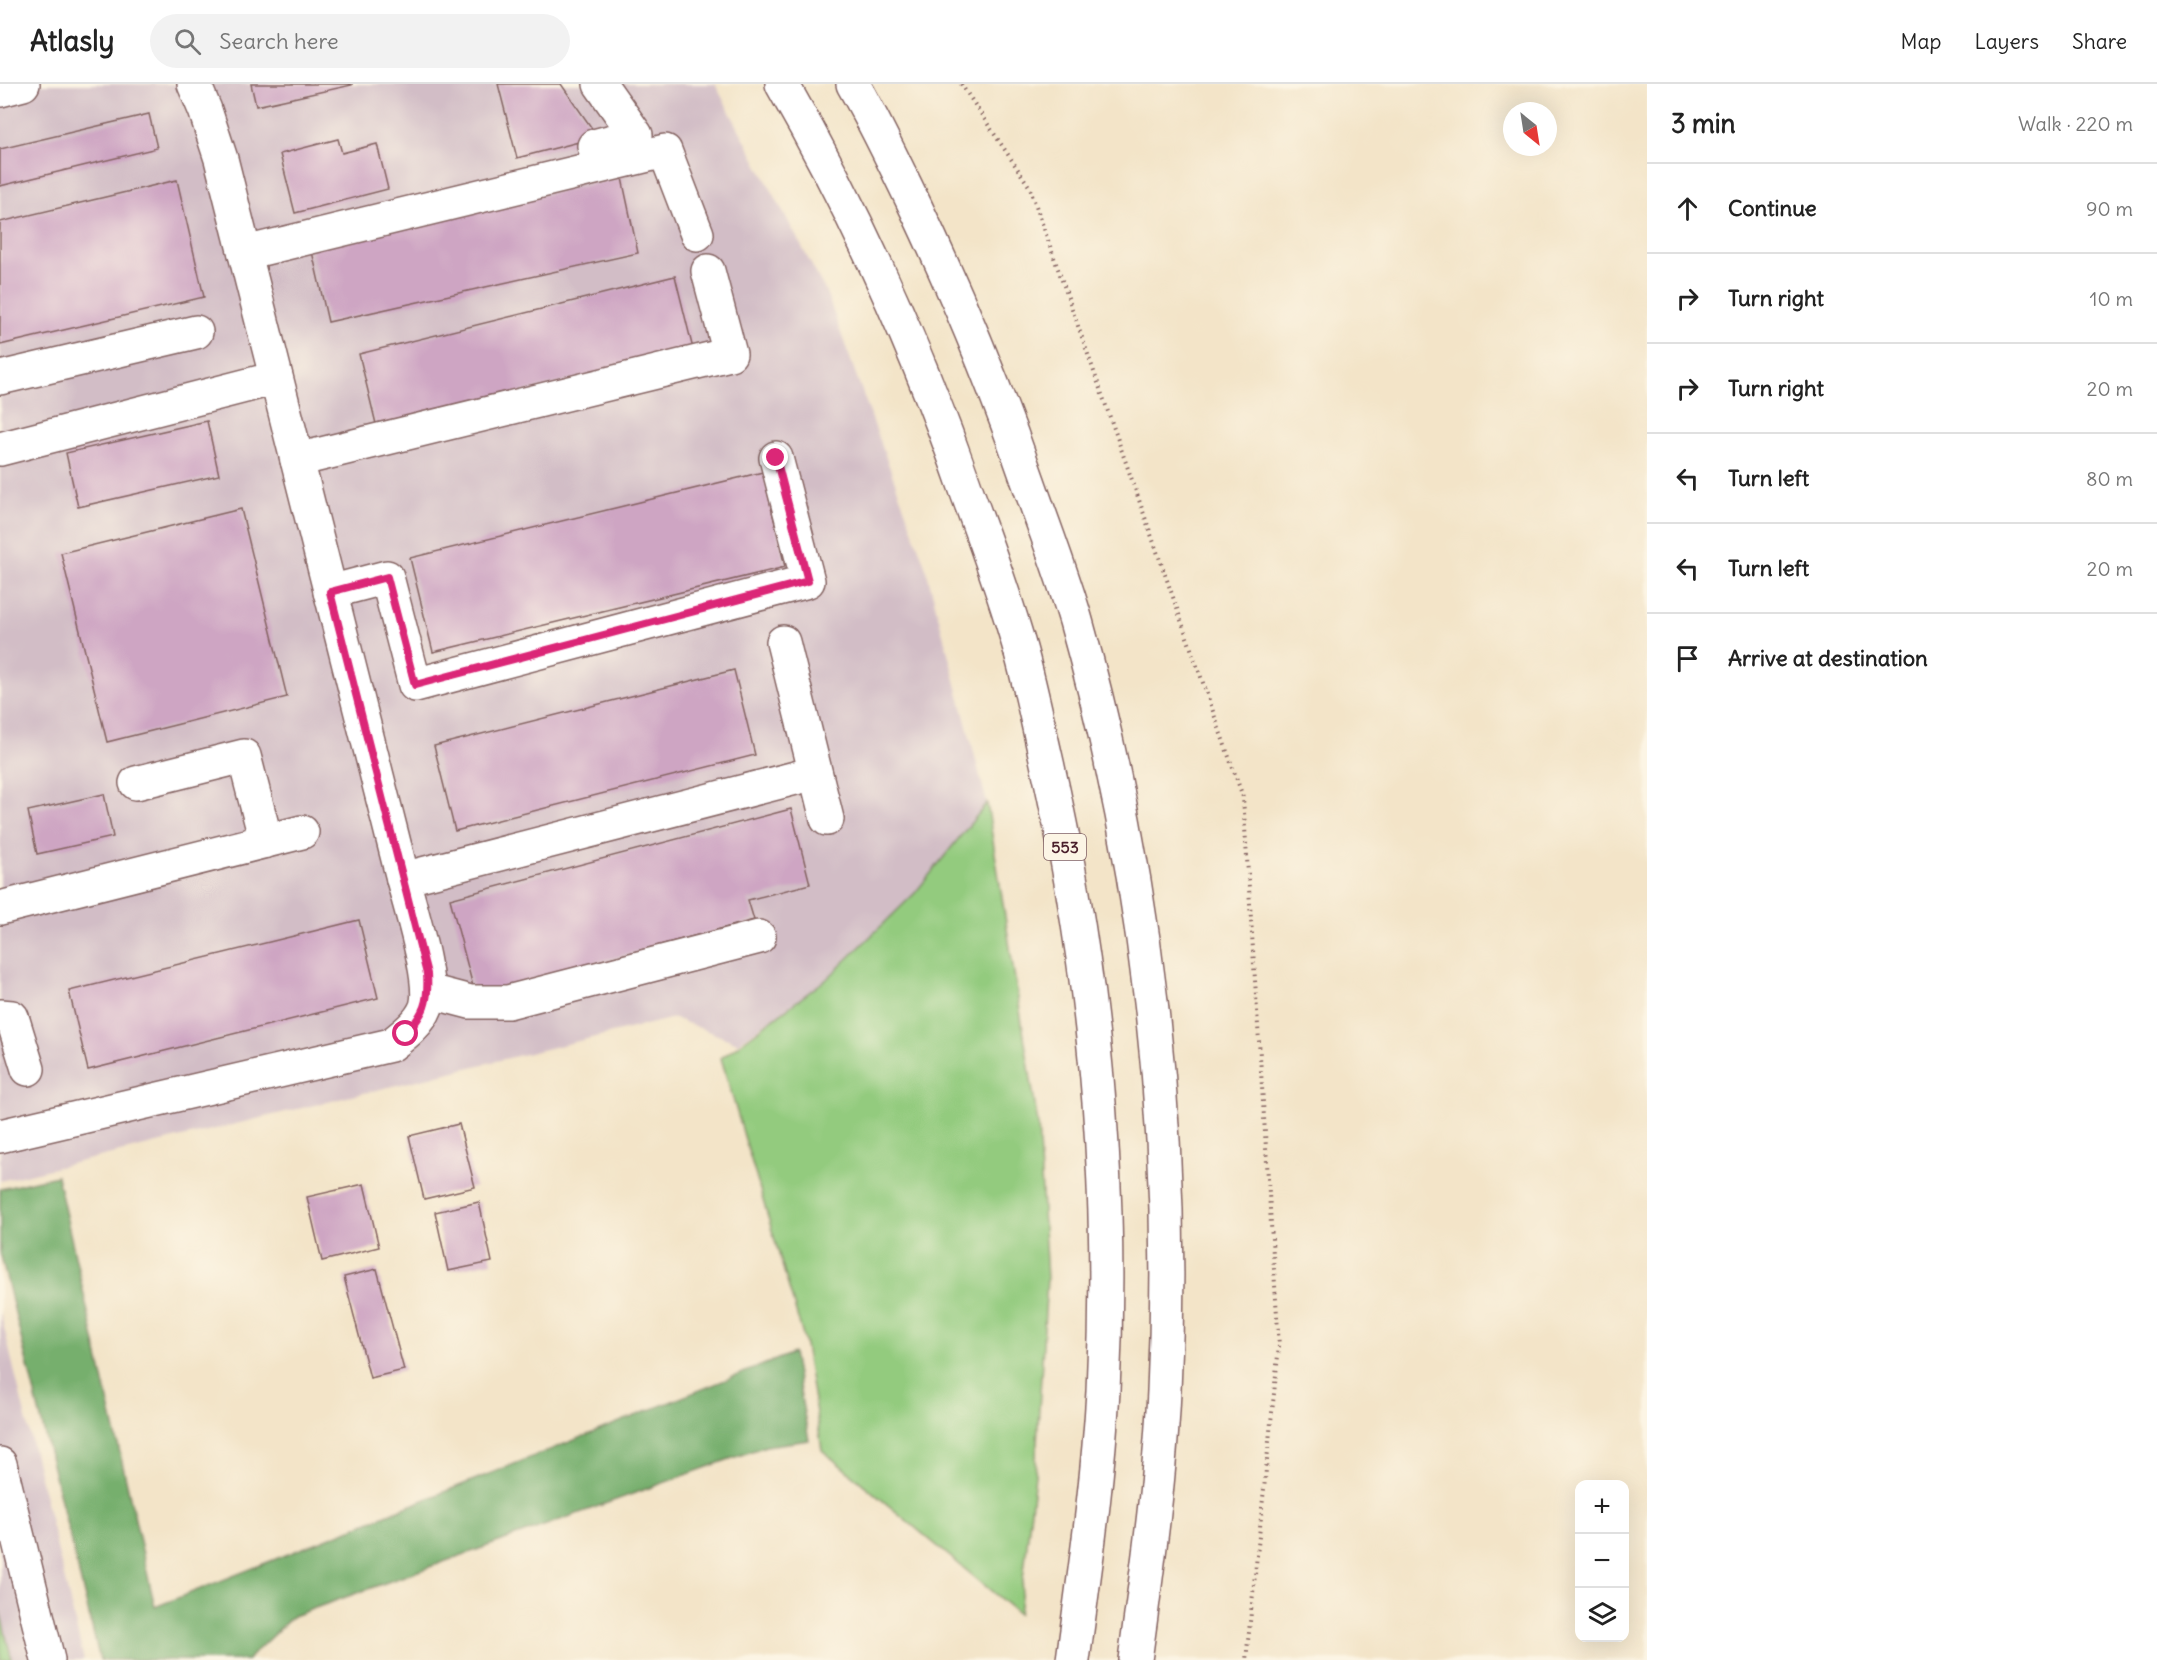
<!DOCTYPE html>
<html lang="en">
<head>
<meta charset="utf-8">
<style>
  body { margin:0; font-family:Delius,sans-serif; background:#f2f2f2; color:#222 }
  .controls { position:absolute; right:18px; bottom:18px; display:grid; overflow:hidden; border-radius:12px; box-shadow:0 6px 24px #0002 }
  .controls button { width:54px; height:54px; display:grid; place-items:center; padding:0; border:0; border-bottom:2px solid #e0e0e0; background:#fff; color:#222; font:30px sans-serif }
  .compass { position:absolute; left:1503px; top:18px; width:54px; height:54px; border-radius:50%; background:#fff; box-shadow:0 6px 24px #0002; rotate:150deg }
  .stop { position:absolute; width:18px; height:18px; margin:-14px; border:4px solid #db2777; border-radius:50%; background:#fff }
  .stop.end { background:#db2777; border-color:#fff; box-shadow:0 2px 6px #0008 }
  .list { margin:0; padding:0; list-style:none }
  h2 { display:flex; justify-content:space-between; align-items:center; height:78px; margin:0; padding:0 24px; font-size:26px }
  h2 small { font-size:20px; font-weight:400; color:#767676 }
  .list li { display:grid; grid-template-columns:39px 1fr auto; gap:18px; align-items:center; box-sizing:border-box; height:90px; padding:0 24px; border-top:2px solid #e0e0e0 }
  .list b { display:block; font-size:22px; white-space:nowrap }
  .list em { font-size:20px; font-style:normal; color:#767676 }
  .icon { flex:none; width:33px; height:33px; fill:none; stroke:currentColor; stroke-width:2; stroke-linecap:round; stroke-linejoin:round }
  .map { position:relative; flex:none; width:1647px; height:1576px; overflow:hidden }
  header { display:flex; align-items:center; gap:36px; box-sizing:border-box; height:84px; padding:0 30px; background:#fff; border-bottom:2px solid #e0e0e0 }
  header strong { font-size:28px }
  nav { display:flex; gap:33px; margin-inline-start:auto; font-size:21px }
  .search { width:420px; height:54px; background:#f2f2f2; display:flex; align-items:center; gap:15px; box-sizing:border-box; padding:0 21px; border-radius:33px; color:#767676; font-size:22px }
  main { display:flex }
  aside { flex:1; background:#fff }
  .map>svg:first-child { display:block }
</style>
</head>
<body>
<header>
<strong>Atlasly</strong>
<div class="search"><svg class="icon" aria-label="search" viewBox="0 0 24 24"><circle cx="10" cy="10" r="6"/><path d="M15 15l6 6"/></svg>Search here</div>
<nav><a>Map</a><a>Layers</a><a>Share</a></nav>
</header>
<main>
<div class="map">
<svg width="1647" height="1576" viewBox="0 0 1647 1576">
  <rect width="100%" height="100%" fill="#fcf5e5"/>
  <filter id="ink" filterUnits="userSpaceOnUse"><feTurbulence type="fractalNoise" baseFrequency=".0167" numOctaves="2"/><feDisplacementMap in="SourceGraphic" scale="12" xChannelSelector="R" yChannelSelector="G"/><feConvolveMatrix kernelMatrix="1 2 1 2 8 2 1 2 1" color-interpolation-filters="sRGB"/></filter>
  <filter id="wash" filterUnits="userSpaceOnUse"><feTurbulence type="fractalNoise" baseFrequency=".008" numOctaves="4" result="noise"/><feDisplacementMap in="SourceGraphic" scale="24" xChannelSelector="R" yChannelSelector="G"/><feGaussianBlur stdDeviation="1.35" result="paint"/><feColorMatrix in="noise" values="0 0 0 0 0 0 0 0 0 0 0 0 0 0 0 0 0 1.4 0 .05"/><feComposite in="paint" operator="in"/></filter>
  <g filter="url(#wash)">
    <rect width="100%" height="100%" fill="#f3e4c8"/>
    <g fill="#d2bdc6">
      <path d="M0 0H715L826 208 925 481 987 719 915 809 843 884 738 959 674 934 0 1097Z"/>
      <path d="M0 1227 84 1576H0Z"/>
    </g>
    <g fill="#93cb7e" stroke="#6e7554" stroke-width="1.5">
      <path d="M987 719 1038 1040 1047 1195 1035 1391 1019 1530 822 1366 804 1255 721 974 828 894 915 809Z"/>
      <path d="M0 1527 12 1576H0Z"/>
    </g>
    <path fill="#76af6d" stroke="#60674c" stroke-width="1.5" d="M57 1092 155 1523 793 1269 809 1356 766 1362 293 1532 251 1572 248 1576H100L0 1168V1105Z"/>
    <g id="blocks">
      <g fill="#cea5c3">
        <path d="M251 0H352V1L256 22Z"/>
        <path d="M498 0H561L598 53 517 74Z"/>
        <path d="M149 30 157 64 0 102V65Z"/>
        <path d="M338 55 342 69 377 60 388 105 295 129 280 70Z"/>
        <path d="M622 94 638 169 328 238 311 163Z"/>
        <path d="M177 96 204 213 0 261V138Z"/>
        <path d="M675 192 693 265 377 344 359 270Z"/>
        <path d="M207 337 219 391 78 423 66 369Z"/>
        <path d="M763 388 785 483 433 568 410 474Z"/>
        <path d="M241 425 287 613 107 658 61 469Z"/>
        <path d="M734 586 755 671 455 747 434 662Z"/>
        <path d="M104 710 113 753 37 770 28 727Z"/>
        <path d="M791 725 810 800 748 816 754 836 475 910 450 815Z"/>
        <path d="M359 836 378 914 88 986 69 907Z"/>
        <path d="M459 1040 475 1103 424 1115 409 1052Z"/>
        <path d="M364 1100 379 1163 322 1177 307 1113Z"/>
        <path d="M479 1118 492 1178 448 1187 435 1128Z"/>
        <path d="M377 1185 404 1286 370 1294 344 1193Z"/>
      </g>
    </g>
  </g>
  <g filter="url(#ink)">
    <use href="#blocks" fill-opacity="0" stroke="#856462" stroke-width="1.5"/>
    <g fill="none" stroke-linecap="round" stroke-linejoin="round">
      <g stroke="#856462" stroke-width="36">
        <g id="minor">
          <path d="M0 6 23 0"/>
          <path d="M594 62 636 51 600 0"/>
          <path d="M245 169 665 67 697 150"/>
          <path d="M0 294 196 248"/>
          <path d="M0 365 276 294"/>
          <path d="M297 376 730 270 708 187"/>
          <path d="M330 508 387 493 415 601 808 497 776 374"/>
          <path d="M783 558 827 735"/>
          <path d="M136 699 244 672 266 757"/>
          <path d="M403 795 815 689"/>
          <path d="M0 824 302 748"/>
          <path d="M428 907 470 918H508L759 853"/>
          <path d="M0 932 12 933 28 985"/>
          <path d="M0 1052 391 961C404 951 420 939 426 923 434 897 410 824 403 795L221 75 205 26 194 0"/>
          <path d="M0 1380 48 1576"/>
        </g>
      </g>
      <g stroke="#856462" stroke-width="36">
        <g id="major">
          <path d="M782 0C857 131 919 269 968 411 985 457 1002 504 1016 551 1028 590 1036 631 1045 670 1093 878 1114 1093 1103 1307 1098 1397 1085 1486 1073 1576"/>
          <path d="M853 0C876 40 896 82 916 124 958 213 996 304 1028 397 1044 443 1062 489 1076 537 1146 786 1177 1048 1164 1307 1160 1397 1147 1487 1135 1576"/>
        </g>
      </g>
      <path stroke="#856462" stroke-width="4" stroke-dasharray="1.5 4.5" stroke-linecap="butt" d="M961 0 1029 102 1243 713 1279 1262 1246 1576"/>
      <use href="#minor" stroke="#fff" stroke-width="33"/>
      <use href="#major" stroke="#fff" stroke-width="33"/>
    </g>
  </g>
  <g fill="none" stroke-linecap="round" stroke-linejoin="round" filter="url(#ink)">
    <path stroke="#db2777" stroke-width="8" d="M406 950C424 929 429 919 427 890L330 508 387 493 415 601 808 497 776 374"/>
  </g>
  <g text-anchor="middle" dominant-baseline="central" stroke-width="5" stroke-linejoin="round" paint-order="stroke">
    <rect fill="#fcf5e5" stroke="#7f5f63" stroke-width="1.5" x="1044" y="750" width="42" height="26" rx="4.5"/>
    <g font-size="16" font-weight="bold" fill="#4a1f2b">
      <text x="1065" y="763">553</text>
    </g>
  </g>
</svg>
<div class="controls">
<button>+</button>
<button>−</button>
<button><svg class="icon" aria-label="layers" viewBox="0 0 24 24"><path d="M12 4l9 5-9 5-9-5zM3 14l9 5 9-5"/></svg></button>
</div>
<svg class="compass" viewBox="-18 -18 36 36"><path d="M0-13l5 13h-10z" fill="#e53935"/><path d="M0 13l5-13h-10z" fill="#767676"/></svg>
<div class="stop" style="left:406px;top:950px"></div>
<div class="stop end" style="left:776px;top:374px"></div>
</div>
<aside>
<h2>3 min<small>Walk · 220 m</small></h2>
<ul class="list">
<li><svg class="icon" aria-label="ahead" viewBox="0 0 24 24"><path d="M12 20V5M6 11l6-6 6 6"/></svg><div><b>Continue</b></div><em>90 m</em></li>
<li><svg class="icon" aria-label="right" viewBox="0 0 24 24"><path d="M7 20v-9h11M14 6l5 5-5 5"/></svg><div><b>Turn right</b></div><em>10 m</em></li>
<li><svg class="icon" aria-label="right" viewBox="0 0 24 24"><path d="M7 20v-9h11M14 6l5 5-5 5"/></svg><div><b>Turn right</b></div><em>20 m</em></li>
<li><svg class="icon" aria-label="left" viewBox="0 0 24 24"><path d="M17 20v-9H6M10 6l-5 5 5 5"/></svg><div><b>Turn left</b></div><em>80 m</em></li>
<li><svg class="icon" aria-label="left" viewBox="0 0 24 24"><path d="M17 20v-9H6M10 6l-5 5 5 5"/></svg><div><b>Turn left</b></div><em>20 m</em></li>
<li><svg class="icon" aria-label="arrive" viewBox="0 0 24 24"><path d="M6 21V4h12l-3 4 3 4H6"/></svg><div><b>Arrive at destination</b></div></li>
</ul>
</aside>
</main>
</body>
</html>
